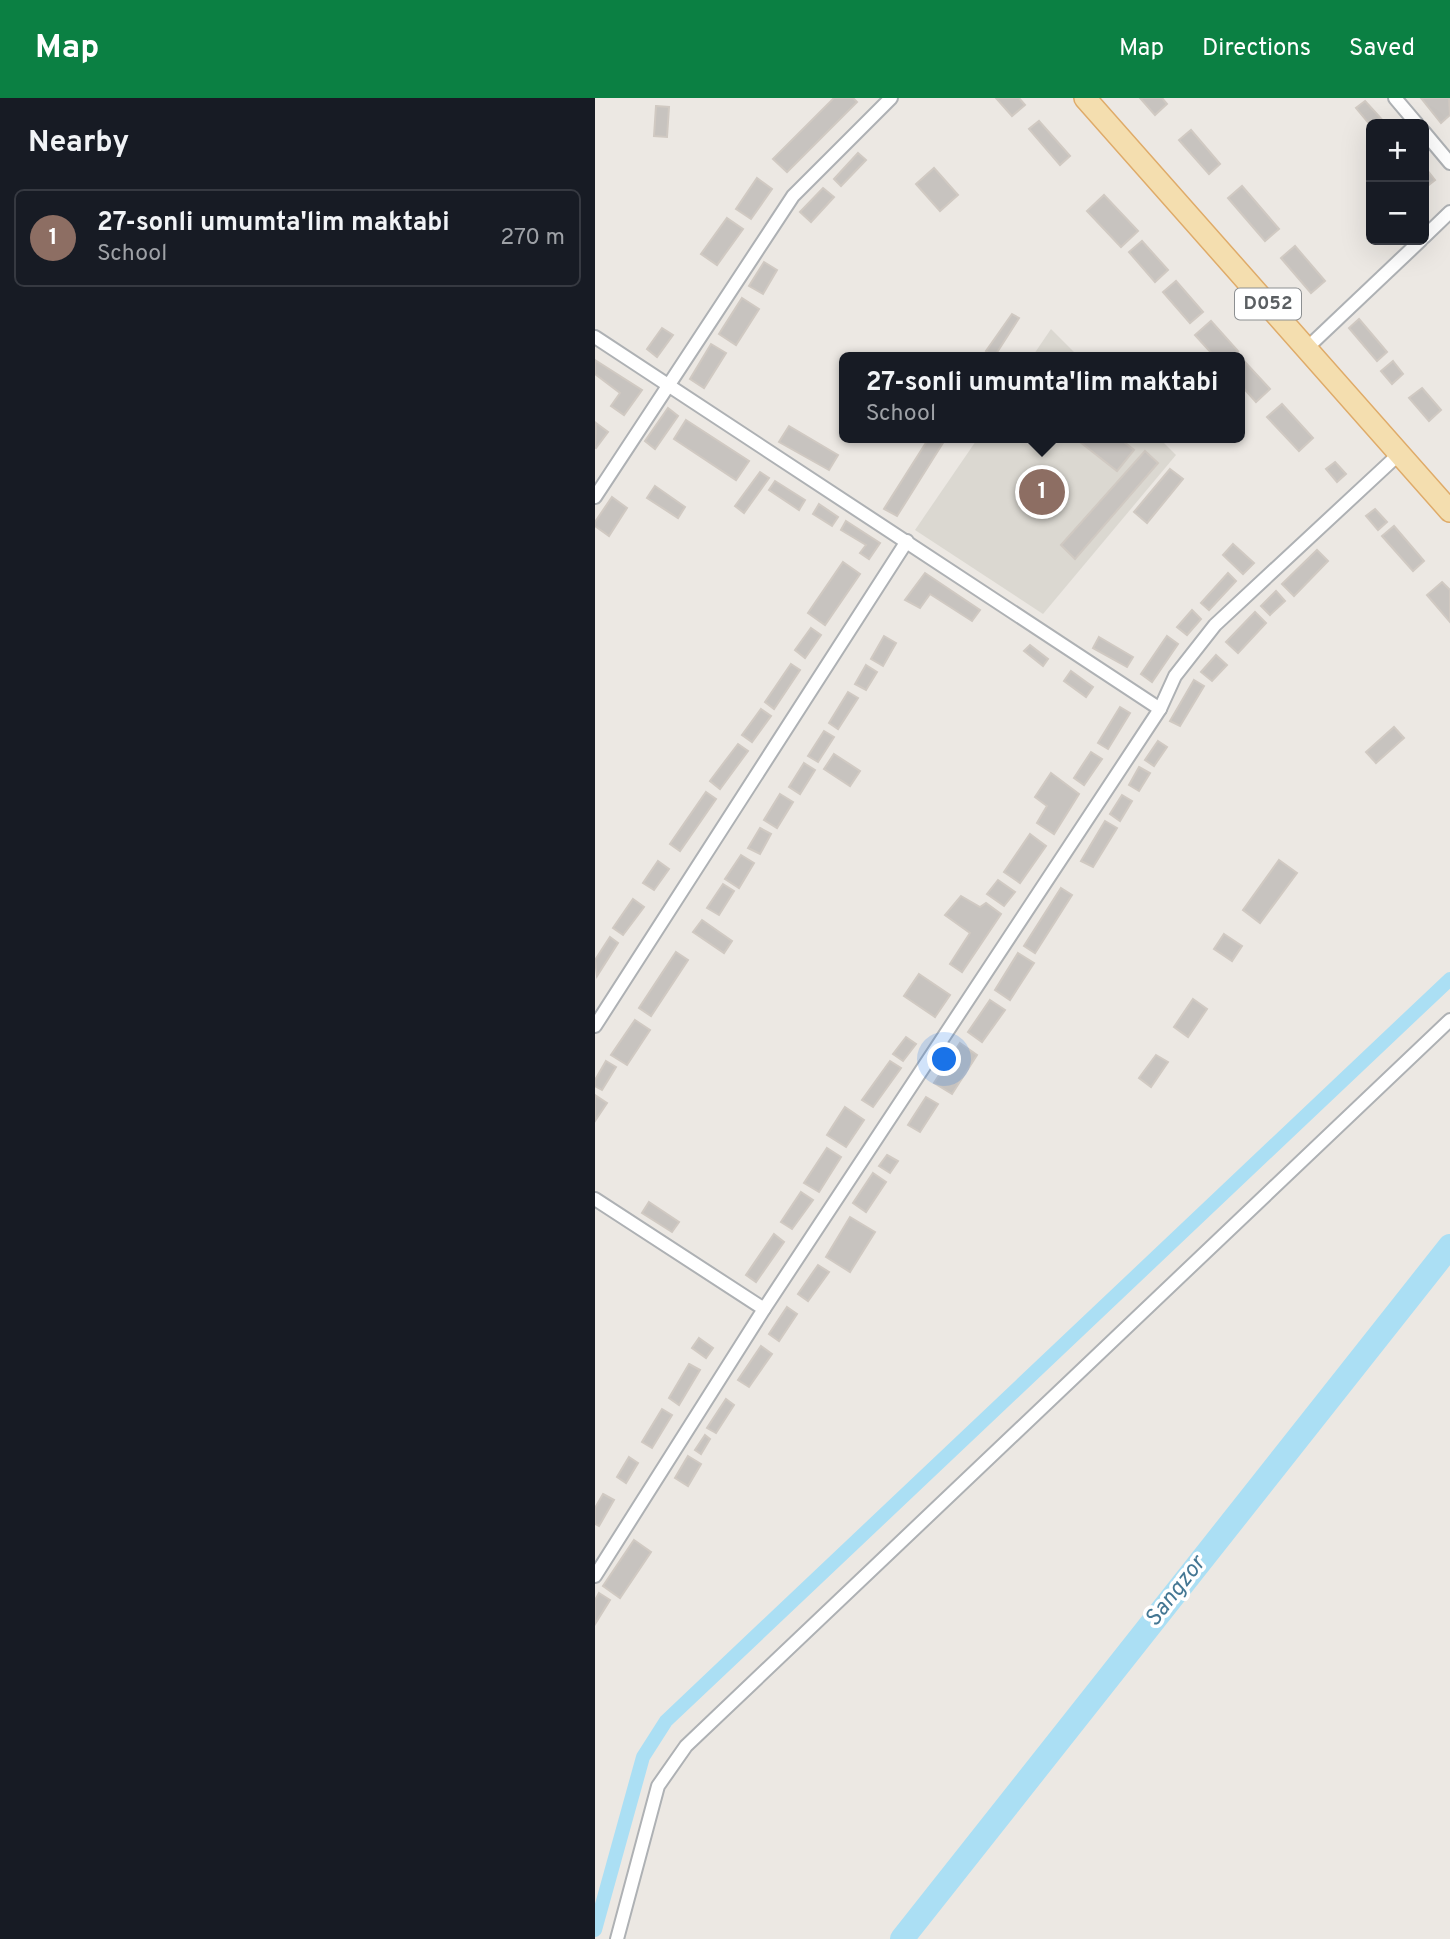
<!DOCTYPE html>
<html lang="en">
<head>
<meta charset="utf-8">
<style>
  body { margin:0; font-family:Overpass,sans-serif; background:#20242c; color:#f1f3f6 }
  .controls { position:absolute; right:21px; top:21px; display:grid; overflow:hidden; border-radius:10px; box-shadow:0 7px 28px #0002 }
  .controls button { width:63px; height:63px; display:grid; place-items:center; padding:0; border:0; border-bottom:2px solid #363941; background:#171b24; color:#f1f3f6; font:35px sans-serif }
  .you { position:absolute; left:350px; top:962px; width:24px; height:24px; margin:-18px; border:5px solid #fff; border-radius:50%; background:#1a73e8; box-shadow:0 0 0 10px #1a73e833 }
  .badge { display:grid; place-items:center; width:46px; height:46px; border-radius:50%; background:#0b8043; color:#fff; font-size:23px; font-weight:700 }
  .pin { position:absolute; translate:-50% -50%; border:4px solid #fff; box-shadow:0 2px 7px #0006 }
  .popup { position:absolute; left:244px; top:254px; width:406px; height:91px; box-sizing:border-box; display:grid; place-content:center; border-radius:10px; background:#171b24; filter:drop-shadow(0 2px 5px #0005); font-size:23px; white-space:nowrap; color:#9ea1a6 }
  .popup b { font-size:26px; color:#f1f3f6 }
  .popup::after { content:''; position:absolute; left:50%; top:100%; margin-left:-14px; border:14px solid transparent; border-top-color:#171b24 }
  .list { margin:0; padding:0; list-style:none }
  h2 { display:flex; justify-content:space-between; align-items:center; height:91px; margin:0; padding:0 28px; font-size:30px }
  h2 small { font-size:23px; font-weight:400; color:#9ea1a6 }
  .list li { display:grid; grid-template-columns:46px 1fr auto; gap:21px; align-items:center; box-sizing:border-box; height:98px; margin:0 14px 14px; padding:0 14px; border:2px solid #363941; border-radius:10px }
  .list b { display:block; font-size:26px; white-space:nowrap }
  .list p { margin:0; font-size:23px; white-space:nowrap; color:#9ea1a6 }
  .list em { font-size:23px; font-style:normal; color:#9ea1a6 }
  .map { position:relative; flex:none; width:855px; height:1841px; overflow:hidden }
  header { display:flex; align-items:center; gap:42px; box-sizing:border-box; height:98px; padding:0 35px; background:#0b8043; color:#fff }
  header strong { font-size:33px }
  nav { display:flex; gap:38px; margin-inline-start:auto; font-size:24px }
  main { display:flex }
  aside { flex:1; background:#171b24 }
  .map>svg:first-child { display:block }
</style>
</head>
<body>
<header>
<strong>Map</strong>
<nav><a>Map</a><a>Directions</a><a>Saved</a></nav>
</header>
<main>
<aside>
<h2>Nearby<small></small></h2>
<ul class="list">
<li><span class="badge" style="background:#8d6e63">1</span><div><b>27-sonli umumta'lim maktabi</b><p>School</p></div><em>270 m</em></li>
</ul>
</aside>
<div class="map">
<svg width="855" height="1841" viewBox="0 0 855 1841">
  <rect width="100%" height="100%" fill="#ece8e3"/>
  <g fill="#dbd8d1">
    <path d="M456 231 484 259H437Z"/>
    <path d="M383 340H564L581 357 448 516 320 432Z"/>
  </g>
  <g fill="none" stroke-linecap="round" stroke-linejoin="round">
    <path stroke="#abdff4" stroke-width="14" d="M0 1832 48 1659 71 1623 855 881"/>
    <path stroke="#abdff4" stroke-width="24" d="M307 1841 855 1148"/>
  </g>
  <g fill="#c7c3bf" stroke="#d0c9c2" stroke-width="2">
    <path d="M239 0H258L262 4 192 74 178 61Z"/>
    <path d="M401 0H424L430 7 417 18Z"/>
    <path d="M545 0H567L572 6 560 17Z"/>
    <path d="M826 0H854L855 17 846 25Z"/>
    <path d="M770 3 791 26 776 28 761 10Z"/>
    <path d="M61 8 74 9 72 39 59 38Z"/>
    <path d="M444 23 475 58 465 67 434 31Z"/>
    <path d="M596 32 625 66 614 76 584 42Z"/>
    <path d="M263 55 271 62 246 88 239 81Z"/>
    <path d="M829 68 840 82 830 90 829 88Z"/>
    <path d="M339 70 363 97 345 113 321 86Z"/>
    <path d="M162 80 177 91 156 121 141 111Z"/>
    <path d="M647 88 684 131 670 143 633 100Z"/>
    <path d="M228 90 239 99 216 124 205 114Z"/>
    <path d="M509 97 543 133 526 149 492 113Z"/>
    <path d="M132 120 148 131 122 167 106 156Z"/>
    <path d="M547 143 573 172 560 184 534 154Z"/>
    <path d="M700 148 730 183 716 195 686 160Z"/>
    <path d="M169 164 182 172 168 196 154 188Z"/>
    <path d="M581 183 608 214 595 225 568 194Z"/>
    <path d="M147 200 164 211 141 247 124 236Z"/>
    <path d="M417 216 424 220 399 259 391 253Z"/>
    <path d="M764 221 792 254 782 263 754 230Z"/>
    <path d="M616 223 643 253 635 259H620L600 237Z"/>
    <path d="M67 230 78 237 62 259 52 251Z"/>
    <path d="M116 246 131 255 109 290 95 281Z"/>
    <path d="M0 262 47 292 29 317 16 308 25 295 0 276Z"/>
    <path d="M649 263 675 291 661 304 645 286V267Z"/>
    <path d="M798 263 808 276 797 286 786 273Z"/>
    <path d="M827 290 846 312 834 323 814 300Z"/>
    <path d="M687 306 718 340 704 353 672 319Z"/>
    <path d="M73 310 83 318 60 351 50 343Z"/>
    <path d="M91 322 154 363 141 382 79 341Z"/>
    <path d="M1 325 13 334 1 350 0 349Z"/>
    <path d="M194 328 243 357 234 372 184 344Z"/>
    <path d="M334 340H351L302 418 289 411Z"/>
    <path d="M480 340H524L539 352 522 373Z"/>
    <path d="M550 353 563 365 480 461 466 447Z"/>
    <path d="M740 364 751 376 742 384 731 371Z"/>
    <path d="M575 371 588 381 552 425 539 414Z"/>
    <path d="M165 374 174 380 149 415 140 408Z"/>
    <path d="M180 383 210 402 204 412 174 392Z"/>
    <path d="M60 388 90 409 83 420 52 400Z"/>
    <path d="M17 399 32 410 14 438 0 428V424Z"/>
    <path d="M224 406 243 419 237 428 218 416Z"/>
    <path d="M780 411 792 424 783 432 771 418Z"/>
    <path d="M251 423 285 445 274 461 265 455 271 447 246 432Z"/>
    <path d="M799 428 829 463 818 473 787 438Z"/>
    <path d="M638 446 659 465 648 476 628 457Z"/>
    <path d="M722 452 733 463 699 498 687 486Z"/>
    <path d="M248 464 265 476 230 527 213 515Z"/>
    <path d="M330 475 385 512 377 523 335 496 325 510 310 502Z"/>
    <path d="M633 475 641 483 614 512 606 505Z"/>
    <path d="M847 484 855 492V524L832 497Z"/>
    <path d="M681 493 690 503 675 517 666 508Z"/>
    <path d="M597 512 606 521 592 537 582 529Z"/>
    <path d="M660 514 671 525 643 555 631 544Z"/>
    <path d="M216 530 226 537 210 560 200 552Z"/>
    <path d="M289 538 301 545 288 568 276 561Z"/>
    <path d="M572 538 583 546 557 584 546 576Z"/>
    <path d="M504 539 538 559 532 569 498 550Z"/>
    <path d="M435 547 453 561 448 568 429 553Z"/>
    <path d="M621 557 632 567 617 583 606 574Z"/>
    <path d="M196 566 205 572 179 611 170 604Z"/>
    <path d="M271 567 282 574 271 592 260 586Z"/>
    <path d="M476 573 498 589 491 599 469 583Z"/>
    <path d="M599 582 609 588 585 628 575 623Z"/>
    <path d="M253 594 263 600 243 631 234 625Z"/>
    <path d="M525 609 535 615 513 651 503 645Z"/>
    <path d="M166 611 176 618 157 644 147 637Z"/>
    <path d="M799 629 809 640 781 665 771 654Z"/>
    <path d="M229 633 239 639 223 664 213 658Z"/>
    <path d="M563 643 572 649 559 668 550 662Z"/>
    <path d="M143 646 153 653 125 691 115 683Z"/>
    <path d="M496 654 507 661 489 687 479 680Z"/>
    <path d="M239 656 265 673 255 688 229 671Z"/>
    <path d="M209 665 220 672 205 696 194 689Z"/>
    <path d="M544 669 555 675 544 693 534 687Z"/>
    <path d="M456 675 484 696 459 736 442 725 452 708 440 699Z"/>
    <path d="M111 694 121 701 85 753 75 746Z"/>
    <path d="M185 696 198 704 182 730 169 722Z"/>
    <path d="M527 697 537 703 525 723 515 716Z"/>
    <path d="M510 723 522 730 498 769 486 763Z"/>
    <path d="M165 730 176 736 165 756 153 750Z"/>
    <path d="M435 736 451 748 425 785 409 774Z"/>
    <path d="M146 757 159 765 144 790 130 781Z"/>
    <path d="M684 762 702 775 665 825 648 812Z"/>
    <path d="M63 763 74 771 59 792 48 785Z"/>
    <path d="M403 782 420 794 409 808 392 796Z"/>
    <path d="M128 786 139 793 124 817 112 810Z"/>
    <path d="M466 790 477 797 440 855 429 848Z"/>
    <path d="M366 798 385 809 391 805 406 816 367 874 355 866 375 835 350 817Z"/>
    <path d="M38 801 49 809 28 837 18 830Z"/>
    <path d="M107 822 137 843 129 855 98 834Z"/>
    <path d="M629 836 647 848 637 863 619 851Z"/>
    <path d="M15 839 23 845 2 878 0 862Z"/>
    <path d="M81 854 93 862 56 918 44 910Z"/>
    <path d="M423 855 439 865 415 902 400 892Z"/>
    <path d="M324 876 355 897 340 919 309 898Z"/>
    <path d="M598 901 612 911 593 939 579 929Z"/>
    <path d="M395 902 410 912 387 944 373 934Z"/>
    <path d="M40 922 55 932 32 967 16 957Z"/>
    <path d="M311 939 321 946 308 963 298 956Z"/>
    <path d="M365 945 382 957 357 996 339 985Z"/>
    <path d="M561 957 573 964 556 989 544 980Z"/>
    <path d="M11 963 21 969 7 992 0 988V982Z"/>
    <path d="M295 963 306 970 278 1009 267 1002Z"/>
    <path d="M0 997 12 1005 0 1023Z"/>
    <path d="M331 999 343 1006 325 1034 313 1027Z"/>
    <path d="M250 1009 269 1022 251 1049 232 1037Z"/>
    <path d="M232 1050 246 1059 224 1094 209 1085Z"/>
    <path d="M292 1057 303 1063 295 1075 284 1068Z"/>
    <path d="M278 1075 291 1084 271 1114 258 1105Z"/>
    <path d="M206 1094 218 1102 197 1131 186 1124Z"/>
    <path d="M54 1104 84 1124 77 1134 47 1115Z"/>
    <path d="M255 1119 280 1134 255 1174 231 1159Z"/>
    <path d="M179 1136 189 1144 161 1184 151 1177Z"/>
    <path d="M223 1167 234 1174 213 1203 203 1196Z"/>
    <path d="M192 1209 202 1216 184 1243 174 1236Z"/>
    <path d="M104 1240 118 1250 111 1260 97 1250Z"/>
    <path d="M166 1248 177 1256 154 1289 143 1282Z"/>
    <path d="M94 1266 105 1272 84 1307 74 1300Z"/>
    <path d="M131 1301 139 1307 121 1335 112 1330Z"/>
    <path d="M67 1311 77 1317 57 1350 47 1344Z"/>
    <path d="M110 1337 115 1341 106 1356 100 1352Z"/>
    <path d="M93 1358 106 1366 93 1388 80 1380Z"/>
    <path d="M34 1359 43 1365 31 1385 22 1379Z"/>
    <path d="M8 1396 19 1402 4 1428 0 1426V1410Z"/>
    <path d="M39 1442 56 1454 25 1500 8 1488Z"/>
    <path d="M4 1495 15 1502 0 1526V1502Z"/>
  </g>
  <g fill="none" stroke-linecap="round" stroke-linejoin="round">
    <g stroke="#aeb1b4" stroke-width="16">
      <g id="minor">
        <path d="M800 0 822 26"/>
        <path d="M829 34 855 65"/>
        <path d="M829 139 855 114"/>
        <path d="M0 239 565 611"/>
        <path d="M712 250 826 142"/>
        <path d="M0 399 198 98 296 0"/>
        <path d="M0 928 312 443"/>
        <path d="M0 1101 169 1211"/>
        <path d="M0 1478 169 1211 565 611 580 578 620 527 804 356"/>
        <path d="M22 1841 63 1688 91 1648 855 922"/>
      </g>
    </g>
    <g stroke="#dfab69" stroke-width="24">
      <path id="primary" d="M490 0 855 413"/>
    </g>
    <use href="#minor" stroke="#fff" stroke-width="12"/>
    <use href="#primary" stroke="#f4deaf" stroke-width="21"/>
  </g>
  <g text-anchor="middle" dominant-baseline="central" stroke-width="7" stroke-linejoin="round" paint-order="stroke">
    <rect fill="#fff" stroke="#8c8f91" stroke-width="2" x="640" y="190.5" width="66" height="31" rx="5"/>
    <g font-size="19" font-weight="bold" fill="#5b5f62">
      <text x="673" y="206">D052</text>
    </g>
    <g font-size="23" font-style="italic" fill="#447793" stroke="#fff">
      <text transform="translate(581 1494) rotate(-52)">Sangzor</text>
    </g>
  </g>
</svg>
<div class="controls">
<button>+</button>
<button>−</button>
</div>
<div class="you"></div>
<div class="pin badge" style="left:447px;top:394px;background:#8d6e63">1</div>
<div class="popup"><b>27-sonli umumta'lim maktabi</b>School</div>
</div>
</main>
</body>
</html>
